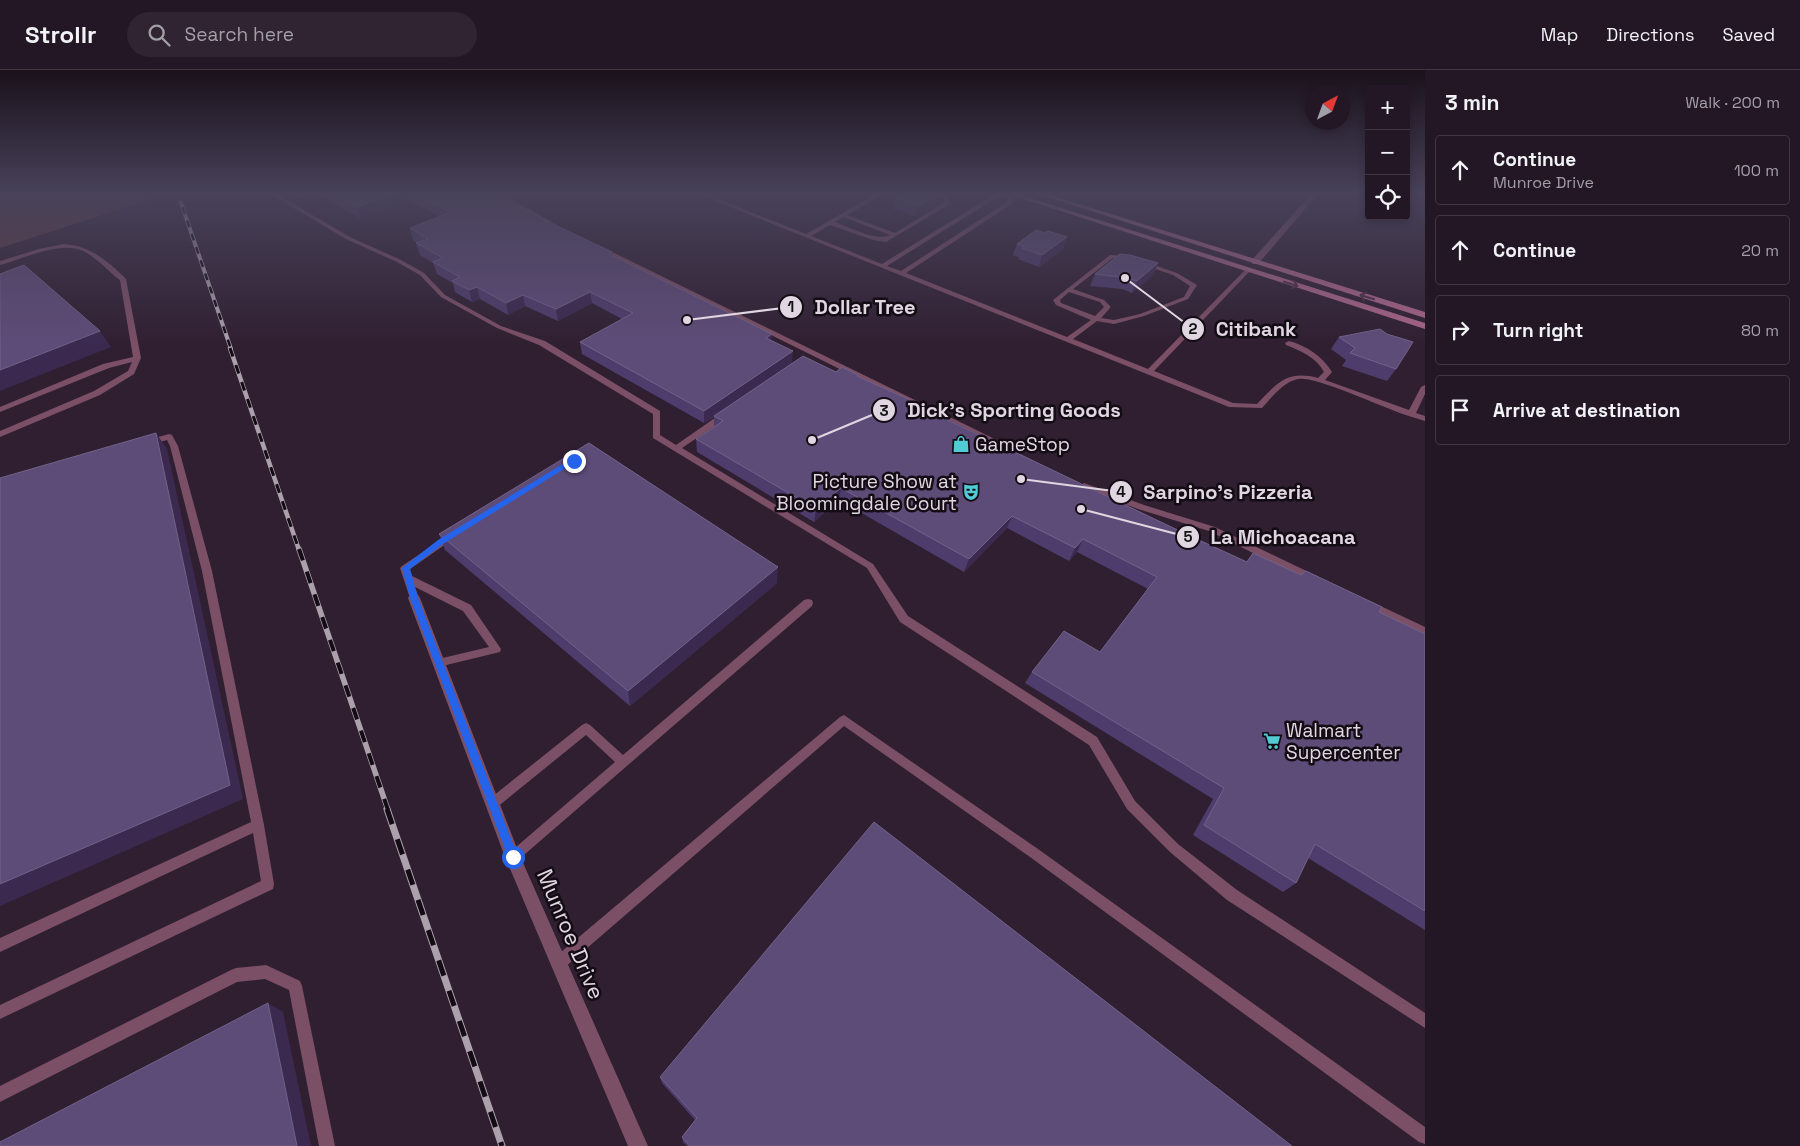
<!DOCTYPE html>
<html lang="en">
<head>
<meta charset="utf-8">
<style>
  body { margin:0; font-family:"Space Grotesk",sans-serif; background:#302432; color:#f1f3f6 }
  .controls { position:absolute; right:15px; top:15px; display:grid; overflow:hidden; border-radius:5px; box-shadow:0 2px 8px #0003 }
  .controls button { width:45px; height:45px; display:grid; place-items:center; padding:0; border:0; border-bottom:1px solid #413642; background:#241725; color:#f1f3f6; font:25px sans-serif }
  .compass { position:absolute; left:1305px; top:15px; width:45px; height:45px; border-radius:50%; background:#241725; box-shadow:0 2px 8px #0003; rotate:41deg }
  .stop { position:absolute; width:15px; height:15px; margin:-11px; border:4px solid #2563eb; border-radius:50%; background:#fff }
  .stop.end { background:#2563eb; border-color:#fff; box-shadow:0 1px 5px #0008 }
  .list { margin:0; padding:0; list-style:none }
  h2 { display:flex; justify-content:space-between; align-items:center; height:65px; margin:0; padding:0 20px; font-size:21px }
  h2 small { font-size:16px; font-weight:400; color:#a39fa7 }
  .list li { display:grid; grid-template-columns:32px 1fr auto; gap:15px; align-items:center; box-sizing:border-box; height:70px; margin:0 10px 10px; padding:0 10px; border:1px solid #413642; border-radius:5px }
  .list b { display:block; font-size:19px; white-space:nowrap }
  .list p { margin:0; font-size:16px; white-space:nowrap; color:#a39fa7 }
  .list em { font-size:16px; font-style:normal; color:#a39fa7 }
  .icon { flex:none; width:28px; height:28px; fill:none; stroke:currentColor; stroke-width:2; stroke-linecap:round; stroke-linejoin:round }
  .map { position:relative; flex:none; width:1425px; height:1076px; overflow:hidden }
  header { display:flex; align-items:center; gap:30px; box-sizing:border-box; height:70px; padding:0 25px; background:#241725; border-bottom:1px solid #413642 }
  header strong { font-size:24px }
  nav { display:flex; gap:28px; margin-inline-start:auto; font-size:18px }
  .search { width:350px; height:45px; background:#302432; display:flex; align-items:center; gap:12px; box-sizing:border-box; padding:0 18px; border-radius:28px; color:#a39fa7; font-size:19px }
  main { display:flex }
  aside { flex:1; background:#241725 }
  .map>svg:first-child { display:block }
</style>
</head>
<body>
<header>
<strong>Strollr</strong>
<div class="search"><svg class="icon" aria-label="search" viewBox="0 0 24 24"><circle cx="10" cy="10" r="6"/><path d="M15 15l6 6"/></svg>Search here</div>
<nav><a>Map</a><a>Directions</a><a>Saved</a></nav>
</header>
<main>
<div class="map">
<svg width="1425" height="1076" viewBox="0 0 1425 1076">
  <rect width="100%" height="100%" fill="#301f31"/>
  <path fill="#5f3a3d" d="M0 124H167L0 178Z"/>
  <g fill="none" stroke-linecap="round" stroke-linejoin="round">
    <g fill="#7b4f65" fill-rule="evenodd">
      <path d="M270 124H277L350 167 401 190 424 203 445 225 501 256 545 271 660 341V365L676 375 722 343H728V347L682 378 873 494 908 546 1097 667 1135 731 1178 774 1237 820 1425 943V958L1227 830 1170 782 1127 739 1089 675 900 552 867 498 653 368V344L539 275 497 258 441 227 420 205 397 192 346 169Z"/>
      <path d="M494 124H501L552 152 547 153Z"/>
      <path d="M698 124H705L806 164 876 124H883L847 145 895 163 945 132 943 129 930 124H938L947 127 950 134 886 172 873 170 830 155 811 166 882 194 993 125 1015 124 1012 134 906 203 1067 267 1091 250 1056 235 1053 230 1110 185 1130 186 1133 188 1130 190 1113 188 1073 219 1104 230 1110 236V238L1101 248 1114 250 1140 244 1184 227 1190 216 1173 205 1141 194V192H1145L1177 203 1197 215 1188 229 1144 246 1114 254 1097 251 1073 269 1148 299 1246 199H1250V201L1154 301 1233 333 1257 334C1277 313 1287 300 1318 308L1324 302C1316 287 1301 281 1286 275L1285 273 1289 271C1307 276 1322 286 1332 302L1325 310 1409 340 1421 317 1425 315V324L1416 343 1425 346V351C1392 342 1361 326 1328 315 1318 312 1307 308 1298 309 1283 312 1271 328 1262 338L1229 337ZM1009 126 1007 132 901 201 887 196 996 128ZM843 147 890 165C877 172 849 157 835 152ZM1069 222 1100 232 1104 237 1095 246 1061 233 1060 230Z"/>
      <path d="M64 174C89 175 109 192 126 209L141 288 134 304 100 325 0 367V361L94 321 128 301 132 292 109 298 0 342V337L103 294 133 287 120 210C108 201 97 188 83 181 60 170 23 189 0 195V191L39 179Z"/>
      <path d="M602 177 1007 375 1008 377 1007 379H1001L600 180V178Z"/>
      <path d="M169 364 172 365 178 376 212 501 264 755 274 814 273 819 0 949V935L261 811 253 763 0 882V868L251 752 202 501 170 376 167 370 147 376 143 373 144 371Z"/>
      <path d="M1084 413 1144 435 1215 457 1319 507 1321 510 1316 514 1313 513 1209 461 1138 439 1081 418 1080 416Z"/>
      <path d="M453 462 458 465 456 467 410 499 412 506 471 535 501 579 500 582 496 583 438 597 434 596 433 593 434 590 489 577 463 541 415 517 419 528 414 532 411 531 400 498 402 496Z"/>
      <path d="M808 529 812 530 813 533 812 536 517 791 513 793 509 791 507 787 509 783 615 692 586 665 496 738 492 740 488 738 486 734 488 730 582 655 586 653 590 655 623 685 804 530Z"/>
      <path d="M1370 531 1425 557V566L1366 538 1365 535 1366 532Z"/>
      <path d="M844 645 1038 779 1425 1057V1074L1419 1072 1030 787 844 656 564 898 559 900 554 898 552 893 554 888 840 647Z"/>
      <path d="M266 895 300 911 302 916 335 1076H319L289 920 265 909 237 912 0 1032V1016L231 900 236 898Z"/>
    </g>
    <g fill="#7b4f65" fill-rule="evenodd">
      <path d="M1311 124H1318L1258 194H1252V190Z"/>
      <path d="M414 523 418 525 420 528 520 786 648 1076H628L505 787 408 528 410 525Z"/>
    </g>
    <g fill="#aa6588" fill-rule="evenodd">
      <path d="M1008 124H1017L1425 253V259Z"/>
      <path d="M1038 124H1047L1425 242V248Z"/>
    </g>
    <g stroke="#aca0ad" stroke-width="4">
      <path id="rail-far3" d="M178 124 231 279"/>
    </g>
    <g stroke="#aca0ad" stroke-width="4.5">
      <path id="rail-far2" d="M230 278 299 480"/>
    </g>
    <g stroke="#aca0ad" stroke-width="5.5">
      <path id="rail-far1" d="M299 479 388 740"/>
    </g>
    <g stroke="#aca0ad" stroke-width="7">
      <path id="rail" d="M387 739 502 1076"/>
    </g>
    <use href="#rail-far3" stroke="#130c14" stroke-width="2.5" stroke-dasharray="7" stroke-linecap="butt"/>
    <use href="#rail-far2" stroke="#130c14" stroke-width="3" stroke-dasharray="9" stroke-linecap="butt"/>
    <use href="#rail-far1" stroke="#130c14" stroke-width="4" stroke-dasharray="12" stroke-linecap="butt"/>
    <use href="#rail" stroke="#130c14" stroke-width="5" stroke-dasharray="16" stroke-linecap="butt"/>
  </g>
  <g fill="#4e3c6c">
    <path d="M294 124H497V127L612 182 613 186 771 270 792 293 858 305V307L910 330V331L1188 465 1246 492 1253 483 1425 564V860L1308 788 1296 813 1283 822 1193 765 1213 729 1025 613 1032 602 1100 582 1148 519 1077 482 1069 491 1007 458 964 502 839 430 814 452 697 382 696 369 714 357V347L704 353 582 284 580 272 622 249 592 233 558 251 525 236 508 245 480 229 472 232 455 222 453 213 437 204 433 193 420 185 416 173H418L413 170 410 158 440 147 408 130 360 148 317 124 303 129Z"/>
    <path d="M896 128 935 136 919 146H915L894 139Z"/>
    <path d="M1045 163 1067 167 1063 179 1039 197 1018 189 1019 187 1013 185 1017 174Z"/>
    <path d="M1158 193 1153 205 1132 223 1122 219 1090 216 1095 204Z"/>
    <path d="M1339 267 1396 299 1387 311 1342 296 1346 290 1331 279Z"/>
    <path d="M439 464 777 513 630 636 445 480Z"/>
    <path d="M660 1007 1292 1076H687L683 1072 682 1067 695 1050 662 1013Z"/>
  </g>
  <g fill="#3b294f">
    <path d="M301 124H317L303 129Z"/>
    <path d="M393 124H406L408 130 360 148 357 137Z"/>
    <path d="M938 125 935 136 919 146H915L917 135Z"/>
    <path d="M1067 167 1063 179 1039 197 1042 185Z"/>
    <path d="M1158 193 1153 205 1132 223 1137 211Z"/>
    <path d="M477 217 480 229 472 232 469 220Z"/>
    <path d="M590 222 592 233 558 251 556 239Z"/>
    <path d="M523 225 525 236 508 245 506 233Z"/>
    <path d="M100 261 111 277 0 321V300Z"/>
    <path d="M772 264 771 276 766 268Z"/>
    <path d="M793 281 792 293 704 353V341Z"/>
    <path d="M156 363 167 379 243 729 0 836V814Z"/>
    <path d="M841 418 839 430 814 452 816 439Z"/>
    <path d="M1012 446 1007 458 964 502 969 489Z"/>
    <path d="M1083 469 1077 482 1069 491 1075 478Z"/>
    <path d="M778 497 777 513 630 636 628 621Z"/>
    <path d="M268 933 283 942 311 1076H297Z"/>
  </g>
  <g fill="#5e4c78" stroke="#726289">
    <path d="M333 124H393L357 137Z"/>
    <path d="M414 124H497L494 126 612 182 609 184 772 264 766 268 793 281 704 341 580 272 633 243 590 222 556 239 523 225 506 233 477 217 469 220 452 211 460 207 433 192 443 188 416 173 428 169 410 158 451 142Z"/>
    <path d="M904 124H935L938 125 921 135H917L896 128Z"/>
    <path d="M1036 160 1045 163 1048 161 1067 167 1042 185 1022 178 1024 176 1017 174Z"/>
    <path d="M1120 184 1130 185 1158 193 1137 211 1127 208 1095 204Z"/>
    <path d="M24 195 100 261 0 300V204Z"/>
    <path d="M1380 259 1387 264 1413 272 1396 299 1350 283 1355 278 1339 267Z"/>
    <path d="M803 286 836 302 842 297 858 305 857 306 910 330 908 331 1188 465 1247 492 1253 483 1301 505 1306 501 1382 537 1379 542 1425 564V841L1315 774 1296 813 1204 755 1224 718 1032 602 1064 561 1100 582 1157 507 1083 469 1075 478 1012 446 969 489 841 418 816 439 696 369 723 351 714 346Z"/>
    <path d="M156 363 230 715 0 814V408Z"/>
    <path d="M589 373 778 497 628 621 439 464Z"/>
    <path d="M874 752 1292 1076H690L682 1067 697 1048 660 1007Z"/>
    <path d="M268 933 297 1076H0V1072Z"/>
  </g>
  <defs><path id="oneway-shaft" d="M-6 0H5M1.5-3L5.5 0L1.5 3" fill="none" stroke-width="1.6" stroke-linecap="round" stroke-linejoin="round" transform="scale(1.25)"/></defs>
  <g stroke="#4f3042">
    <use href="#oneway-shaft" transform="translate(1291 214) rotate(17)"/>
    <use href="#oneway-shaft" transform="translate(1367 227) rotate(-163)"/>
  </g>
  <linearGradient id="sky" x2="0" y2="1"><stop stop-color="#1a111b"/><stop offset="0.45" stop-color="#48425a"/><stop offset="1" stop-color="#48425a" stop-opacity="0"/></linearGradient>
  <rect width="1425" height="274" fill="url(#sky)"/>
  <path fill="#2563eb" d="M571 389 577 391 443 474 410 499 418 528 518 787 513 792 508 787 410 528 402 498 438 470Z"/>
  <defs>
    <g id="shop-bare" transform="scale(1.35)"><path d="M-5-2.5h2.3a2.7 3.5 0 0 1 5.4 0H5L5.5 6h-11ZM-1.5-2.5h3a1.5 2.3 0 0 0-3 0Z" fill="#51ccd4" stroke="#130c14" stroke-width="2.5" paint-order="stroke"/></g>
    <g id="theatre-bare" transform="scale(1.35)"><path d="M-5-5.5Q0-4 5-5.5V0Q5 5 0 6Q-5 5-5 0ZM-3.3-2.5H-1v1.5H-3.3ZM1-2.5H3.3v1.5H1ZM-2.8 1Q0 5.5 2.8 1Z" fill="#51ccd4" stroke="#130c14" stroke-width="2.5" paint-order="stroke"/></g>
    <g id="supermarket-bare" transform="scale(1.35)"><path d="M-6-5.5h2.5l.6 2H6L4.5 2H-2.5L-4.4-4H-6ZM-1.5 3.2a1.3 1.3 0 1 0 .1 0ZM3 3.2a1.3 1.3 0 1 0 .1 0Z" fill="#51ccd4" stroke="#130c14" stroke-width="2.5" paint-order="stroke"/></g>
  </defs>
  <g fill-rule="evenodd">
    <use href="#shop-bare" x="961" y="374"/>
    <use href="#theatre-bare" x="971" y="422"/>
    <use href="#supermarket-bare" x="1272" y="671"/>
  </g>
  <g text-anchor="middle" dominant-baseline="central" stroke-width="5" stroke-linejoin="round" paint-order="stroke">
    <g font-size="19" fill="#e0d6e1" stroke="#130c14" text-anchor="start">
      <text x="975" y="374">GameStop</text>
      <text x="957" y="411" text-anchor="end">Picture Show at<tspan x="957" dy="22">Bloomingdale Court</tspan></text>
      <text x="1286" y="660">Walmart<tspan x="1286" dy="22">Supercenter</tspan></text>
    </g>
    <g font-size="22" fill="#e0d6e1" stroke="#130c14">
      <text transform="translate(571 864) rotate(67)">Munroe Drive</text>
    </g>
  </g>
  <path fill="none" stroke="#e0d6e1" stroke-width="2" d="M687 250L791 237M1125 208L1193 259M812 370L884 340M1021 409L1121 422M1081 439L1188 467"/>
  <g fill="#e0d6e1" stroke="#130c14" stroke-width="2">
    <circle cx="687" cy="250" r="5"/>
    <circle cx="1125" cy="208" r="5"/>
    <circle cx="812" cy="370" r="5"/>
    <circle cx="1021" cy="409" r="5"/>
    <circle cx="1081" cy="439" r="5"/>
    <circle cx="791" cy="237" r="12"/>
    <circle cx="1193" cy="259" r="12"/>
    <circle cx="884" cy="340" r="12"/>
    <circle cx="1121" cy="422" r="12"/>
    <circle cx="1188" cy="467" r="12"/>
  </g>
  <g font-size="15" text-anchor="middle" font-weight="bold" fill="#111">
    <text x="791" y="242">1</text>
    <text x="1193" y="264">2</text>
    <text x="884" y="346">3</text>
    <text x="1121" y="427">4</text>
    <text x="1188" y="472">5</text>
  </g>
  <g font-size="20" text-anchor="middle" font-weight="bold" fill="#e0d6e1" stroke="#130c14" stroke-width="5" stroke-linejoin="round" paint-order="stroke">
    <text x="865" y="244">Dollar Tree</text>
    <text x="1256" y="266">Citibank</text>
    <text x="1014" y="347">Dick's Sporting Goods</text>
    <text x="1228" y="429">Sarpino's Pizzeria</text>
    <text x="1283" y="474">La Michoacana</text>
  </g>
</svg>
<div class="controls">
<button>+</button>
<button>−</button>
<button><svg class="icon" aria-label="locate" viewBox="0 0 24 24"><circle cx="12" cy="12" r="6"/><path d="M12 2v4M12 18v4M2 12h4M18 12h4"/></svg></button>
</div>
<svg class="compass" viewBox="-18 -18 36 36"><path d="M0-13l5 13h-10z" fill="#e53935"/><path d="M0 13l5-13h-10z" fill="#a39fa7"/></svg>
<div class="stop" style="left:513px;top:787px"></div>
<div class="stop end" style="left:574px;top:391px"></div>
</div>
<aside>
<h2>3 min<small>Walk · 200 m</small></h2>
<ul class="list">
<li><svg class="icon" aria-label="ahead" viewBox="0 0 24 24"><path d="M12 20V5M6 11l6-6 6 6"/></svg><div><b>Continue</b><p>Munroe Drive</p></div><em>100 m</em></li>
<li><svg class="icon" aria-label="ahead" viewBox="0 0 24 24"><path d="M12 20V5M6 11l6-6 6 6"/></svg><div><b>Continue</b></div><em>20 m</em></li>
<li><svg class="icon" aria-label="right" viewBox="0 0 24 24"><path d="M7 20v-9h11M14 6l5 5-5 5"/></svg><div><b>Turn right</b></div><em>80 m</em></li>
<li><svg class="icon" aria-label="arrive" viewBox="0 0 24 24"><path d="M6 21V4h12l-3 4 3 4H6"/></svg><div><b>Arrive at destination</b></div></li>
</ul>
</aside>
</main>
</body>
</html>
